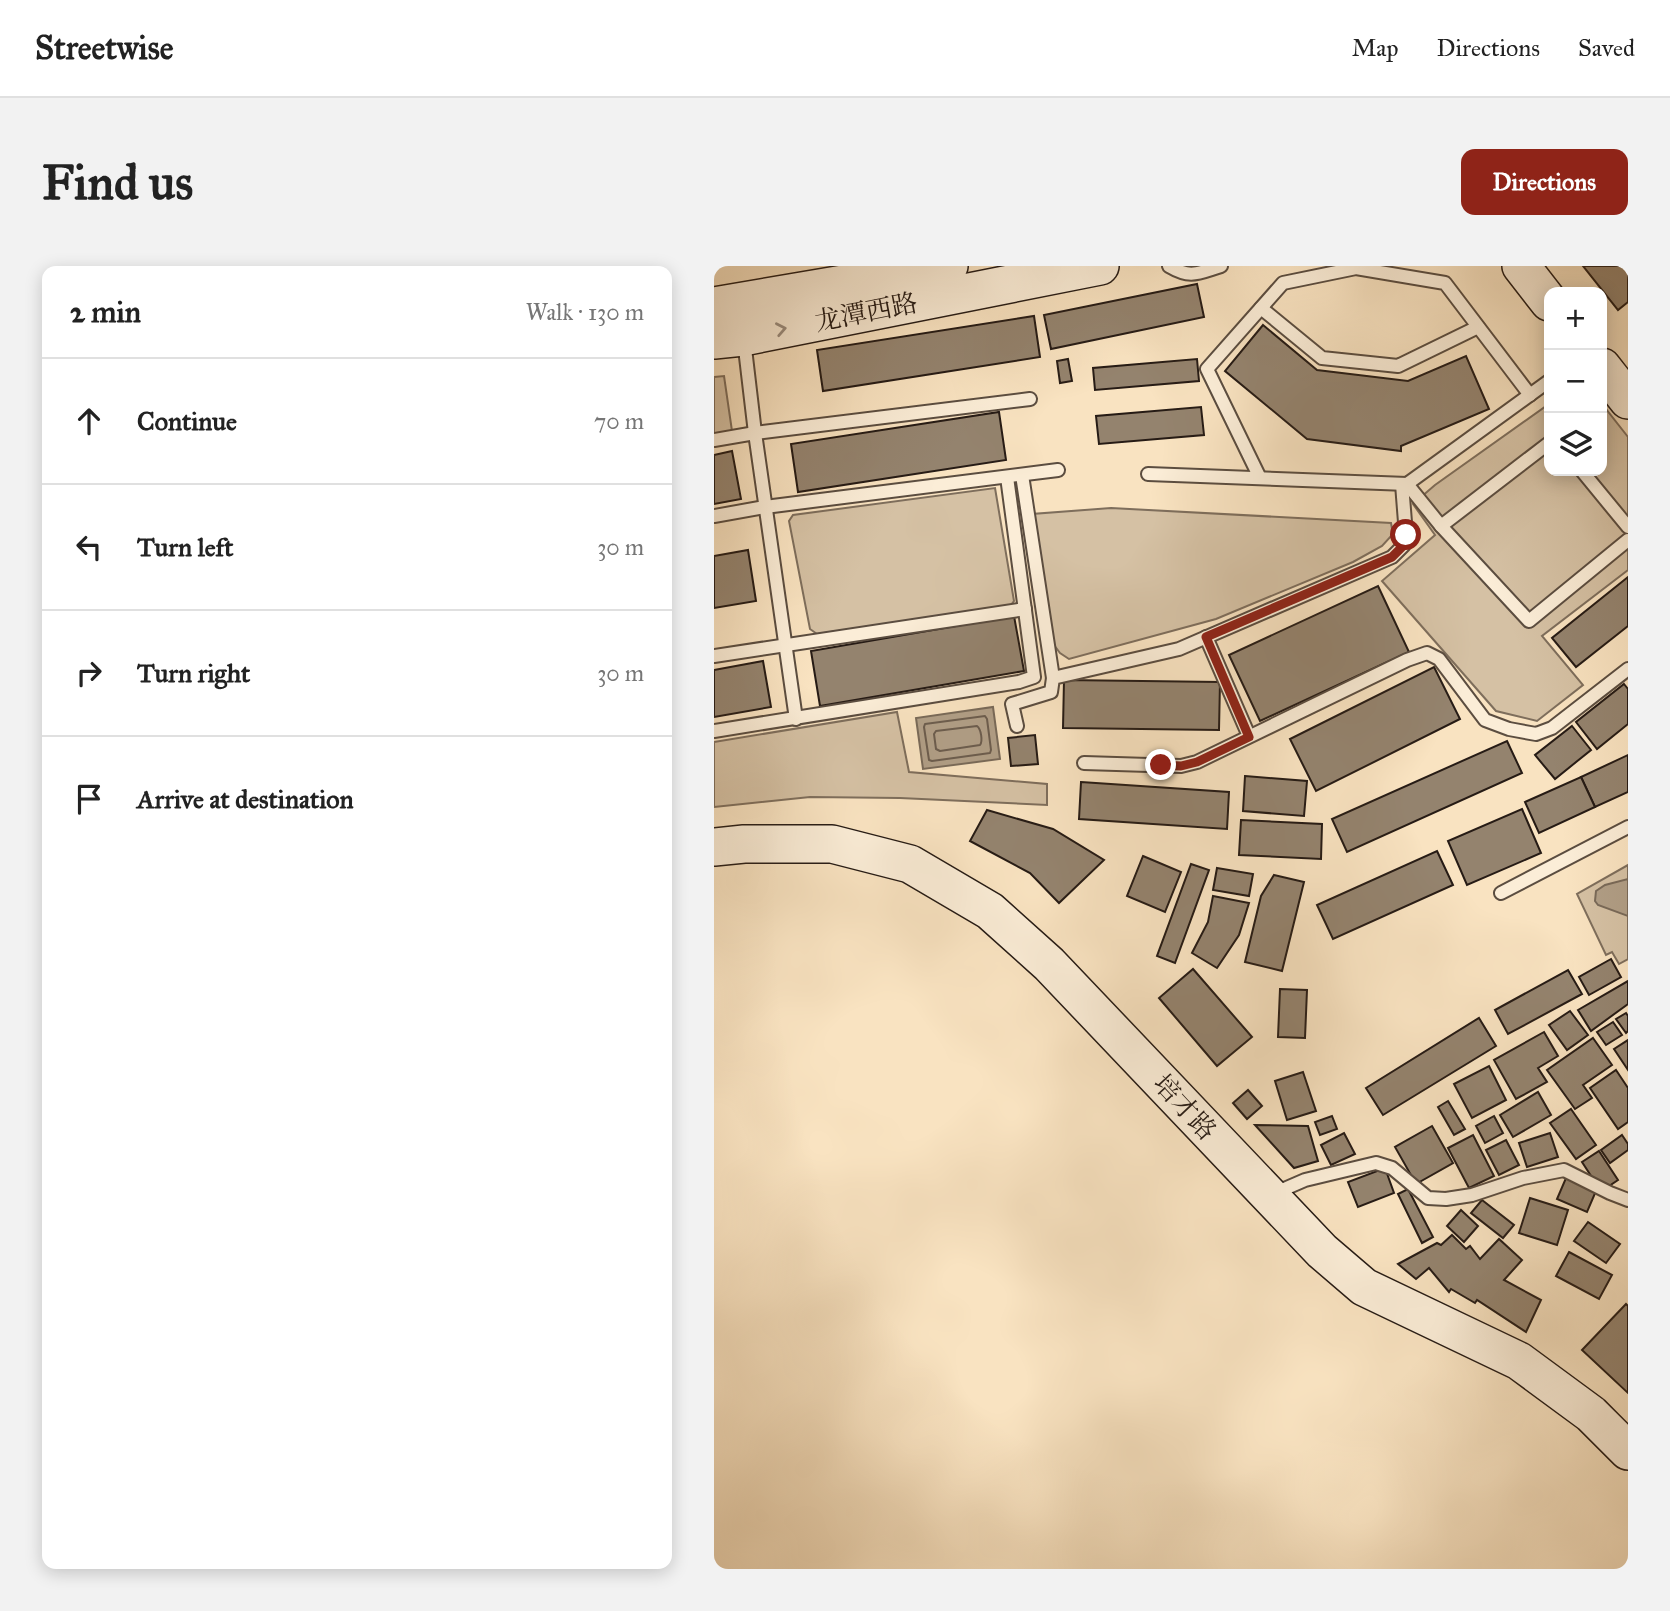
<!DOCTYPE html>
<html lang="en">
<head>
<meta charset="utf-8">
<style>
  body { margin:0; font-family:"IM FELL Great Primer","Noto Serif SC",serif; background:#f2f2f2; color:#222 }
  .controls { position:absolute; right:21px; top:21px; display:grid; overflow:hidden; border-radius:14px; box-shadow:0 4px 18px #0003 }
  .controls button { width:63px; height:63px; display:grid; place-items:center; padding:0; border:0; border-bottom:2px solid #e0e0e0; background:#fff; color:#222; font:35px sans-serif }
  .stop { position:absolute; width:21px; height:21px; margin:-16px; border:5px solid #8f2418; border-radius:50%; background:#fff }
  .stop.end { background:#8f2418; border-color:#fff; box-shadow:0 2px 7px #0008 }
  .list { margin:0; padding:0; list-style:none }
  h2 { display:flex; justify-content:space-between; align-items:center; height:91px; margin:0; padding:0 28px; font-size:30px }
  h2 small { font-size:23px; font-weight:400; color:#767676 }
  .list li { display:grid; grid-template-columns:46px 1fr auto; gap:21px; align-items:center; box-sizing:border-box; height:126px; padding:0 28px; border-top:2px solid #e0e0e0 }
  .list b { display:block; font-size:26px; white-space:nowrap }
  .list em { font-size:23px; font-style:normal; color:#767676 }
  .icon { flex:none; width:38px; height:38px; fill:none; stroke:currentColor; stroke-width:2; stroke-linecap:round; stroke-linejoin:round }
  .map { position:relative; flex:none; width:914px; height:1303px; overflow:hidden; border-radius:14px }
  header { display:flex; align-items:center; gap:42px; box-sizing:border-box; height:98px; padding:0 35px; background:#fff; border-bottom:2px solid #e0e0e0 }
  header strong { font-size:33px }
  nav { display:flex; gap:38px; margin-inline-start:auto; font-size:24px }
  .intro { display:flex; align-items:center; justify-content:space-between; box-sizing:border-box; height:168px; padding:0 42px }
  h1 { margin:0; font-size:49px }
  .button { padding:18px 32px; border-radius:14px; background:#8f2418; color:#fff; font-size:24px; font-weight:700 }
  main { display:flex; gap:42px; padding:0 42px }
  aside { flex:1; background:#fff; border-radius:14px; box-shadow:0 4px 18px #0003 }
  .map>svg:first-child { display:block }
</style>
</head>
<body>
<header>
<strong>Streetwise</strong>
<nav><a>Map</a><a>Directions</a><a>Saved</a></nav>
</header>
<div class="intro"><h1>Find us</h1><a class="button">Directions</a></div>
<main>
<aside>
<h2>2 min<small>Walk · 130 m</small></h2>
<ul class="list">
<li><svg class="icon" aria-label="ahead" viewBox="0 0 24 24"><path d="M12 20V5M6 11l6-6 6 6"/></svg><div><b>Continue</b></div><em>70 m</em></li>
<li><svg class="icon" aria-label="left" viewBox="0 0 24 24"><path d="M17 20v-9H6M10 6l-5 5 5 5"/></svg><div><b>Turn left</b></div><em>30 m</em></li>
<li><svg class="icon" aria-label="right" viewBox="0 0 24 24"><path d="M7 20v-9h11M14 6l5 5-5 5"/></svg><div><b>Turn right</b></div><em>30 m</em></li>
<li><svg class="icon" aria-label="arrive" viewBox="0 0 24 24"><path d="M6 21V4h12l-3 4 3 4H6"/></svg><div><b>Arrive at destination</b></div></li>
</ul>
</aside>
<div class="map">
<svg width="914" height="1303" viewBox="0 0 914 1303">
  <rect width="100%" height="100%" fill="#f9e3c1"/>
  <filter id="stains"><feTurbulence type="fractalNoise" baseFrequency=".00286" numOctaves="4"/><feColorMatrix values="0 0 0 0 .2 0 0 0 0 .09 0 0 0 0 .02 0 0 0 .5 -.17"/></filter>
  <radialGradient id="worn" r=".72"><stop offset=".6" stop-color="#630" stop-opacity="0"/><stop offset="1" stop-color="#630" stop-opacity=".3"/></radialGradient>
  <g fill="#d5c1a4" stroke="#7e6e5c" stroke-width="2">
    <path d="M10 110 18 165 0 168V111Z"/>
    <path d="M835 138V205H888V138L914 171V304L828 370 869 419 823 455 782 445 668 315 721 269 699 238 721 219Z"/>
    <path d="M281 222 300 335 296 340 103 368 96 363 75 255 79 249Z"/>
    <path d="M397 242 677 257 679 268 668 280 639 296 502 353 355 393 346 387 337 375 318 248Z"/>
    <path d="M183 446 195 506 333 518V539L186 532 96 531 0 541V476Z"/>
    <path d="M914 599V693L905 698 898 686 892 689 863 628Z"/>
  </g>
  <g fill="#b19f87" stroke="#796a59" stroke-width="2">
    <path d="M279 441 286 493 209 503 202 452Z"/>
    <path d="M914 613V650L884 639 881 635 882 625 891 619Z"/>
  </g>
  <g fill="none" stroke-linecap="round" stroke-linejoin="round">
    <g stroke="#6c5d4e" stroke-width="2">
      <path d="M271 450 273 453 277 484 276 487 218 495 215 494 210 461 211 458Z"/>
      <path d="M263 460C267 463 269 475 266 479L226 485 222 483 220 468 222 465Z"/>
    </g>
  </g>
  <g fill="#94836e" stroke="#261b15" stroke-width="2">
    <path d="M869 0H914V36L904 44Z"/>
    <path d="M483 18 490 51 337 83 330 49Z"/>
    <path d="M320 50 326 91 109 125 103 84Z"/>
    <path d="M549 59 603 104 694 115 752 90 775 143 687 180V185L593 173 511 105Z"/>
    <path d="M354 93 358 115 346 117 343 95Z"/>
    <path d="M483 93 485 115 381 124 379 102Z"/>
    <path d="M487 141 490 169 385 178 382 150Z"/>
    <path d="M285 146 292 194 84 226 77 178Z"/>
    <path d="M18 185 27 233 0 238V189Z"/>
    <path d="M34 284 42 335 0 342V290Z"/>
    <path d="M914 311V360L862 401 838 372Z"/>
    <path d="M664 320 695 386 546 455 515 389Z"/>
    <path d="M300 350 310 405 106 440 97 385Z"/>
    <path d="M49 395 57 441 0 451V404Z"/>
    <path d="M720 401 746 453 602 525 576 473Z"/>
    <path d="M350 414 506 416 505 464 349 462Z"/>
    <path d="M910 418 914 423V458L883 483 862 456Z"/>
    <path d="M858 460 877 484 841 513 821 489Z"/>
    <path d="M321 469 324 498 297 500 294 472Z"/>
    <path d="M793 475 808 507 633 586 618 553Z"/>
    <path d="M914 489V526L881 541 867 511Z"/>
    <path d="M531 510 593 515 590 550 529 545Z"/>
    <path d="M867 511 881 541 825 567 811 536Z"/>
    <path d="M367 516 515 526 513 563 365 553Z"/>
    <path d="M808 543 827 587 753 619 734 575Z"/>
    <path d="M273 544 339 563 390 594 345 637 316 607 256 575Z"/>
    <path d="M527 554 608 558 607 593 525 589Z"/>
    <path d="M723 585 739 619 619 673 603 639Z"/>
    <path d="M429 590 467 606 451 646 413 630Z"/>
    <path d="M477 598 495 604 461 697 443 690Z"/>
    <path d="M503 602 539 608 535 630 499 624Z"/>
    <path d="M560 609 590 616 568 705 531 696 547 630Z"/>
    <path d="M499 630 535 637 525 669 503 702 478 687 494 656Z"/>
    <path d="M897 693 907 711 875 729 865 711Z"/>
    <path d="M479 703 538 771 503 800 445 732Z"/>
    <path d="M854 704 868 728 794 768 781 744Z"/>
    <path d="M914 715V738L877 765 864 744Z"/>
    <path d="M566 723 593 724 591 772 564 771Z"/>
    <path d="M856 745 874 769 853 784 835 759Z"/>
    <path d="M912 747 914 750V765L912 767 902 753Z"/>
    <path d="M765 752 782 780 669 849 652 822Z"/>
    <path d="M899 756 908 769 892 779 883 766Z"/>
    <path d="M830 766 844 790 824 802 833 816 802 833 780 794Z"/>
    <path d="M879 772 898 799 869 819 878 832 861 843 833 804Z"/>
    <path d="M914 774V804L900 783Z"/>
    <path d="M775 800 792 834 758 852 740 818Z"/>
    <path d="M902 804 914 822V856L904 863 876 822Z"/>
    <path d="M589 806 602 845 573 854 561 815Z"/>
    <path d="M534 824 548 840 533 853 519 837Z"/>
    <path d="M824 826 837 849 799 871 786 849Z"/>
    <path d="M734 835 751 863 740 869 724 841Z"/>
    <path d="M857 843 882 879 862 893 836 857Z"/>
    <path d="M618 850 623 863 606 869 601 856Z"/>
    <path d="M780 850 789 867 771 877 762 860Z"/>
    <path d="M541 859 594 860 604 895 580 902Z"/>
    <path d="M718 860 739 897 702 918 681 881Z"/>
    <path d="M630 867 641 888 617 899 607 879Z"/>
    <path d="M836 867 844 891 813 901 805 877Z"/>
    <path d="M759 869 780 910 755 922 734 882Z"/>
    <path d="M908 869 914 878V884L896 897 887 884Z"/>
    <path d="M792 874 805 899 785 909 772 884Z"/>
    <path d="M885 885 904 914 892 922 881 916 868 896Z"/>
    <path d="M671 902 680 927 644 941 634 916Z"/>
    <path d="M852 912 882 925 873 946 843 933Z"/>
    <path d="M694 923 719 971 708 977 684 928Z"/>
    <path d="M816 932 854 944 843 979 805 967Z"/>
    <path d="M768 934 800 959 789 972 757 947Z"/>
    <path d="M747 944 764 960 750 976 733 960Z"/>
    <path d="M874 956 906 978 892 997 860 975Z"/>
    <path d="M738 969 752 983 756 980 766 993 785 973 808 994 790 1014 827 1034 812 1066 763 1034 761 1037 737 1023 735 1026 715 1002 702 1013 684 998 723 977 727 979Z"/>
    <path d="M855 986 898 1009 885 1033 842 1010Z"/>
    <path d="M912 1038 914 1040V1127L868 1084Z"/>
  </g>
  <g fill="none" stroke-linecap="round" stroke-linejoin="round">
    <g stroke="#5b4d40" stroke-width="16">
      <g id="lane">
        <path d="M455 0C477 13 484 7 507 0"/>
        <path d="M547 42 608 92 684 100 764 61"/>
        <path d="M30 74 41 167 82 453"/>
        <path d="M0 174 41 167 316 133"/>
        <path d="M868 205 914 261"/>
        <path d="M434 208 693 218 835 115"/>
        <path d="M308 209 339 412"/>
        <path d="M546 212 493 103 569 17 642 2 731 17 816 129"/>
        <path d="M693 218 727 260 815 355 914 274"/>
        <path d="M0 250 51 241 344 204"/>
        <path d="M727 260 835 177"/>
        <path d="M492 371 535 470"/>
        <path d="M0 390 311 343"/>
        <path d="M303 460 298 438 337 426 339 412 465 383 678 291 690 279 692 269 688 218"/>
        <path d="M0 465 305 416 320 411 293 211"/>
        <path d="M370 497 467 500 483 496 693 394 713 387 725 393 771 454 795 463 822 468 838 462 914 403"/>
        <path d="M787 627 914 561"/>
        <path d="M561 927 591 914 662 897 678 902 714 932 732 933 758 929 809 912 850 904 896 927 914 934"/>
      </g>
    </g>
    <g stroke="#261b15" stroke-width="40">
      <g id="secondary">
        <path d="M807 0 835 36"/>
        <path d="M0 40 235 0"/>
        <path d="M0 74 29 71 386 0"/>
        <path d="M888 101 914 134"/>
        <path d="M0 581 30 578H118L196 598 276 645 335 698 608 985 650 1021 805 1095 877 1148 914 1185"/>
      </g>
    </g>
    <use href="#lane" stroke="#fbedd7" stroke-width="12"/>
    <use href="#secondary" stroke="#fbedd7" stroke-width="37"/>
  </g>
  <defs><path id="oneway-chevron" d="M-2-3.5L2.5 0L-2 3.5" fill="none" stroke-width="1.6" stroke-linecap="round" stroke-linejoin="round" transform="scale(1.75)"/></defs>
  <use stroke="#9b8e80" href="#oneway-chevron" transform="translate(67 63) rotate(-11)"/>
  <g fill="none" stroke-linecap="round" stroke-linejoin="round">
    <path stroke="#8f2418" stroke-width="9" d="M447 499 467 500 483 496 535 471 492 371 678 291 690 279 692 269"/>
  </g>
  <g text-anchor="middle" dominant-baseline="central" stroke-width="7" stroke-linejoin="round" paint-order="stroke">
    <g font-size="26" fill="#261b15" stroke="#fbedd7">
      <text transform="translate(152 46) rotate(-11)">龙潭西路</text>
      <text transform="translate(471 841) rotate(47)">培才路</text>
    </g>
  </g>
  <rect width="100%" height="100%" filter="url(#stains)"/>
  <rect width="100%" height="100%" fill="url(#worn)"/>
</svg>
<div class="controls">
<button>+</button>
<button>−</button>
<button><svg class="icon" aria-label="layers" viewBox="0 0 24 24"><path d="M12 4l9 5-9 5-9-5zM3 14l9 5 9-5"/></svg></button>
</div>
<div class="stop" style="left:692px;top:269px"></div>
<div class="stop end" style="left:447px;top:499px"></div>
</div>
</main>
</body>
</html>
